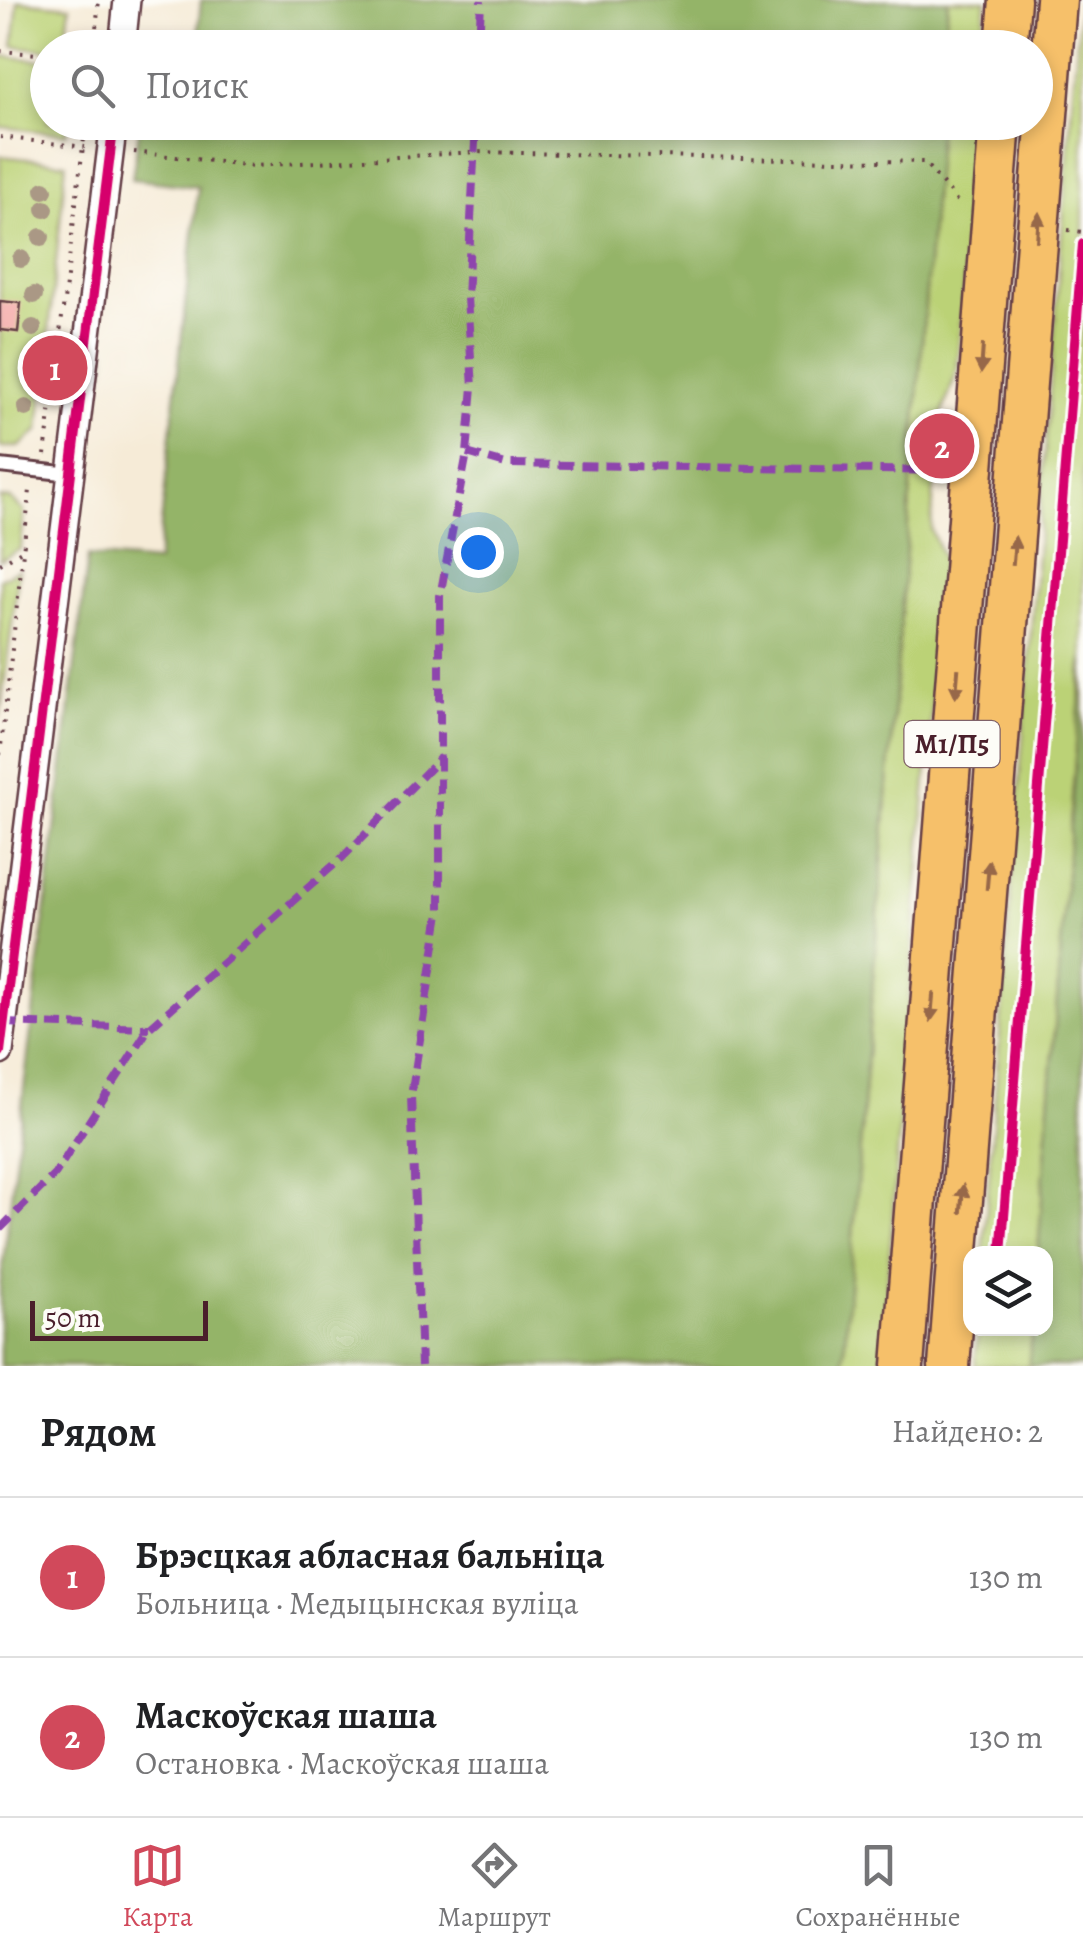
<!DOCTYPE html>
<html lang="ru">
<head>
<meta charset="utf-8">
<style>
  body { margin:0; font-family:Alegreya,serif; background:#f6f6f6; color:#202124 }
  .controls { position:absolute; right:30px; bottom:30px; display:grid; overflow:hidden; border-radius:20px; box-shadow:0 5px 15px #0003 }
  .controls button { width:90px; height:90px; display:grid; place-items:center; padding:0; border:0; border-bottom:2px solid #e0e0e0; background:#fff; color:#202124; font:50px sans-serif }
  .scale { position:absolute; left:30px; bottom:25px; width:178px; box-sizing:border-box; padding-left:10px; border:5px solid #4a1f2b; border-top:0; font-size:28px; line-height:35px; white-space:nowrap; color:#4a1f2b; -webkit-text-stroke:8px #fdfcf7; paint-order:stroke }
  .you { position:absolute; left:478px; top:552px; width:35px; height:35px; margin:-25px; border:8px solid #fff; border-radius:50%; background:#1a73e8; box-shadow:0 0 0 15px #1a73e833 }
  .badge { display:grid; place-items:center; width:65px; height:65px; border-radius:50%; background:#d1495b; color:#fff; font-size:32px; font-weight:700 }
  .pin { position:absolute; translate:-50% -50%; border:5px solid #fff; box-shadow:0 2px 10px #0006 }
  .list { margin:0; padding:0; list-style:none }
  h2 { display:flex; justify-content:space-between; align-items:center; height:130px; margin:0; padding:0 40px; font-size:42px }
  h2 small { font-size:32px; font-weight:400; color:#757577 }
  .list li { display:grid; grid-template-columns:65px 1fr auto; gap:30px; align-items:center; box-sizing:border-box; height:160px; padding:0 40px; border-top:2px solid #e0e0e0 }
  .list b { display:block; font-size:38px; white-space:nowrap }
  .list p { margin:0; font-size:32px; white-space:nowrap; color:#757577 }
  .list em { font-size:32px; font-style:normal; color:#757577 }
  .icon { flex:none; width:55px; height:55px; fill:none; stroke:currentColor; stroke-width:2; stroke-linecap:round; stroke-linejoin:round }
  .map { position:relative; flex:none; width:1083px; height:1366px; overflow:hidden }
  .search { position:absolute; background:#fff; box-shadow:0 5px 15px #0003; left:30px; right:30px; top:30px; height:110px; display:flex; align-items:center; gap:25px; box-sizing:border-box; padding:0 35px; border-radius:55px; color:#757577; font-size:38px }
  .sheet { height:450px; background:#fff }
  nav { display:flex; justify-content:space-around; align-items:center; box-sizing:border-box; height:140px; border-top:2px solid #e0e0e0; background:#fff; font-size:28px; color:#757577 }
  nav a { display:grid; justify-items:center; gap:5px }
  nav .on { color:#d1495b }
  .map>svg:first-child { display:block }
</style>
</head>
<body>
<div class="map">
<svg width="1083" height="1366" viewBox="0 0 1083 1366">
  <rect width="100%" height="100%" fill="#fdfcf7"/>
  <filter id="ink" filterUnits="userSpaceOnUse"><feTurbulence type="fractalNoise" baseFrequency=".01" numOctaves="2"/><feDisplacementMap in="SourceGraphic" scale="20" xChannelSelector="R" yChannelSelector="G"/><feConvolveMatrix kernelMatrix="1 2 1 2 8 2 1 2 1" color-interpolation-filters="sRGB"/></filter>
  <filter id="wash" filterUnits="userSpaceOnUse"><feTurbulence type="fractalNoise" baseFrequency=".0048" numOctaves="4" result="noise"/><feDisplacementMap in="SourceGraphic" scale="40" xChannelSelector="R" yChannelSelector="G"/><feGaussianBlur stdDeviation="2.25" result="paint"/><feColorMatrix in="noise" values="0 0 0 0 0 0 0 0 0 0 0 0 0 0 0 0 0 1.4 0 .05"/><feComposite in="paint" operator="in"/></filter>
  <g filter="url(#wash)">
    <rect width="100%" height="100%" fill="#f6ebd7"/>
    <g fill="#bbd276" stroke="#827850" stroke-width="2.5">
      <path d="M948 0H986L982 47 944 48Z"/>
      <path d="M1080 0H1083V654L1038 1253 983 1254Z"/>
      <path d="M18 1 70 6 65 47 47 50 13 46Z"/>
      <path d="M0 56 47 61 48 122 68 123 66 134 0 127Z"/>
      <path d="M939 123H976L957 371 939 423 931 530 943 558 881 1366H843Z"/>
      <path d="M0 156 66 163 39 430 19 447H0Z"/>
      <path d="M0 498 11 499 24 511 21 549 0 560Z"/>
      <path d="M19 569 0 717V579Z"/>
      <path d="M978 1329H1032L1029 1366H975Z"/>
    </g>
    <g fill="#94b467" stroke="#6f6a49" stroke-width="2.5">
      <path d="M201 0H948L944 47H172L198 32Z"/>
      <path d="M140 123H939L843 1366H0V1288L88 556 157 562 198 187 132 179Z"/>
      <path d="M1083 654V1366H1029L1032 1329 1046 1328V1254L1038 1253Z"/>
    </g>
    <g id="blocks">
      <path fill="#f39d9c" d="M0 301 21 303 18 332 0 330Z"/>
    </g>
  </g>
  <g filter="url(#ink)">
    <use href="#blocks" fill-opacity="0" stroke="#643e45" stroke-width="2.5"/>
    <g fill="none" stroke-linecap="round" stroke-linejoin="round">
      <g stroke="#643e45" stroke-width="18">
        <path id="service" d="M0 466 71 474"/>
      </g>
      <g stroke="#643e45" stroke-width="30">
        <g id="minor">
          <path d="M122 48 127 0"/>
          <path d="M0 1052 114 122"/>
        </g>
      </g>
      <g stroke="#643e45" stroke-width="45">
        <g id="trunk">
          <path d="M1006 48 1010 0"/>
          <path d="M903 1366 1000 122"/>
          <path d="M949 1366 1056 0"/>
        </g>
      </g>
      <g stroke="#643e45" stroke-width="4" stroke-dasharray="2.5 8" stroke-linecap="butt">
        <path d="M94 48 99 0"/>
        <path d="M0 51 48 55"/>
        <path d="M0 137 85 147"/>
        <path d="M134 152 254 166 475 152 924 162 962 207"/>
        <path d="M1068 230 1083 232"/>
        <path d="M45 455 86 122"/>
        <path d="M0 564 23 550"/>
        <path d="M0 755 30 490"/>
      </g>
      <use href="#service" stroke="#fff" stroke-width="12"/>
      <use href="#minor" stroke="#fff" stroke-width="25"/>
      <use href="#trunk" stroke="#f6c06b" stroke-width="40"/>
      <g stroke="#8e44ad" stroke-width="8" stroke-dasharray="15 8" stroke-linecap="butt">
        <path d="M479 48 481 0"/>
        <path d="M467 453 506 464 942 471"/>
        <path d="M3 1023 149 1028"/>
        <path d="M0 1229 55 1174 149 1028 343 857 441 757"/>
        <path d="M421 1366 411 1096 440 913V596L467 453 473 387 467 298 476 122"/>
      </g>
      <g stroke="#fdfcf7" stroke-width="16">
        <g id="cycleway">
          <path d="M0 1052 114 122"/>
          <path d="M1001 1254 1083 244"/>
        </g>
      </g>
      <use href="#cycleway" stroke="#d6006c" stroke-width="10"/>
    </g>
    <g fill="#aa9885">
      <circle cx="44" cy="190" r="9"/>
      <circle cx="45" cy="209" r="9"/>
      <circle cx="41" cy="237" r="9"/>
      <circle cx="21" cy="259" r="9"/>
      <circle cx="34" cy="295" r="9"/>
      <circle cx="33" cy="328" r="9"/>
      <circle cx="33" cy="360" r="9"/>
      <circle cx="26" cy="408" r="9"/>
    </g>
    <defs><path id="oneway-solid" d="M-6-.8H1V-3.2L6.5 0L1 3.2V.8H-6Z" transform="scale(2.5)"/></defs>
    <g fill="#976748">
      <use href="#oneway-solid" transform="translate(1038 227) rotate(-86)"/>
      <use href="#oneway-solid" transform="translate(982 359) rotate(94)"/>
      <use href="#oneway-solid" transform="translate(1014 551) rotate(-85)"/>
      <use href="#oneway-solid" transform="translate(957 683) rotate(95)"/>
      <use href="#oneway-solid" transform="translate(988 875) rotate(-85)"/>
      <use href="#oneway-solid" transform="translate(932 1007) rotate(95)"/>
      <use href="#oneway-solid" transform="translate(962 1199) rotate(-85)"/>
    </g>
  </g>
  <g text-anchor="middle" dominant-baseline="central" stroke-width="8" stroke-linejoin="round" paint-order="stroke">
    <rect fill="#fdfcf7" stroke="#806168" stroke-width="2.5" x="904.5" y="721" width="95" height="46" rx="8"/>
    <g font-size="28" font-weight="bold" fill="#4a1f2b">
      <text x="952" y="744">М1/П5</text>
    </g>
  </g>
</svg>
<div class="controls">
<button><svg class="icon" aria-label="layers" viewBox="0 0 24 24"><path d="M12 4l9 5-9 5-9-5zM3 14l9 5 9-5"/></svg></button>
</div>
<div class="scale">50 m</div>
<div class="you"></div>
<div class="pin badge" style="left:55px;top:368px">1</div>
<div class="pin badge" style="left:942px;top:446px">2</div>
<div class="search"><svg class="icon" aria-label="search" viewBox="0 0 24 24"><circle cx="10" cy="10" r="6"/><path d="M15 15l6 6"/></svg>Поиск</div>
</div>
<section class="sheet">
<h2>Рядом<small>Найдено: 2</small></h2>
<ul class="list">
<li><span class="badge">1</span><div><b>Брэсцкая абласная бальніца</b><p>Больница · Медыцынская вуліца</p></div><em>130 m</em></li>
<li><span class="badge">2</span><div><b>Маскоўская шаша</b><p>Остановка · Маскоўская шаша</p></div><em>130 m</em></li>
</ul>
</section>
<nav>
<a class="on"><svg class="icon" aria-label="map" viewBox="0 0 24 24"><path d="M3 6l6-2 6 2 6-2v14l-6 2-6-2-6 2zM9 4v14M15 6v14"/></svg>Карта</a>
<a><svg class="icon" aria-label="directions" viewBox="0 0 24 24"><path d="M12 3l9 9-9 9-9-9zM9 14v-3h6M13 9l2 2-2 2"/></svg>Маршрут</a>
<a><svg class="icon" aria-label="saved" viewBox="0 0 24 24"><path d="M7 4h10v16l-5-4-5 4z"/></svg>Сохранённые</a>
</nav>
</body>
</html>
